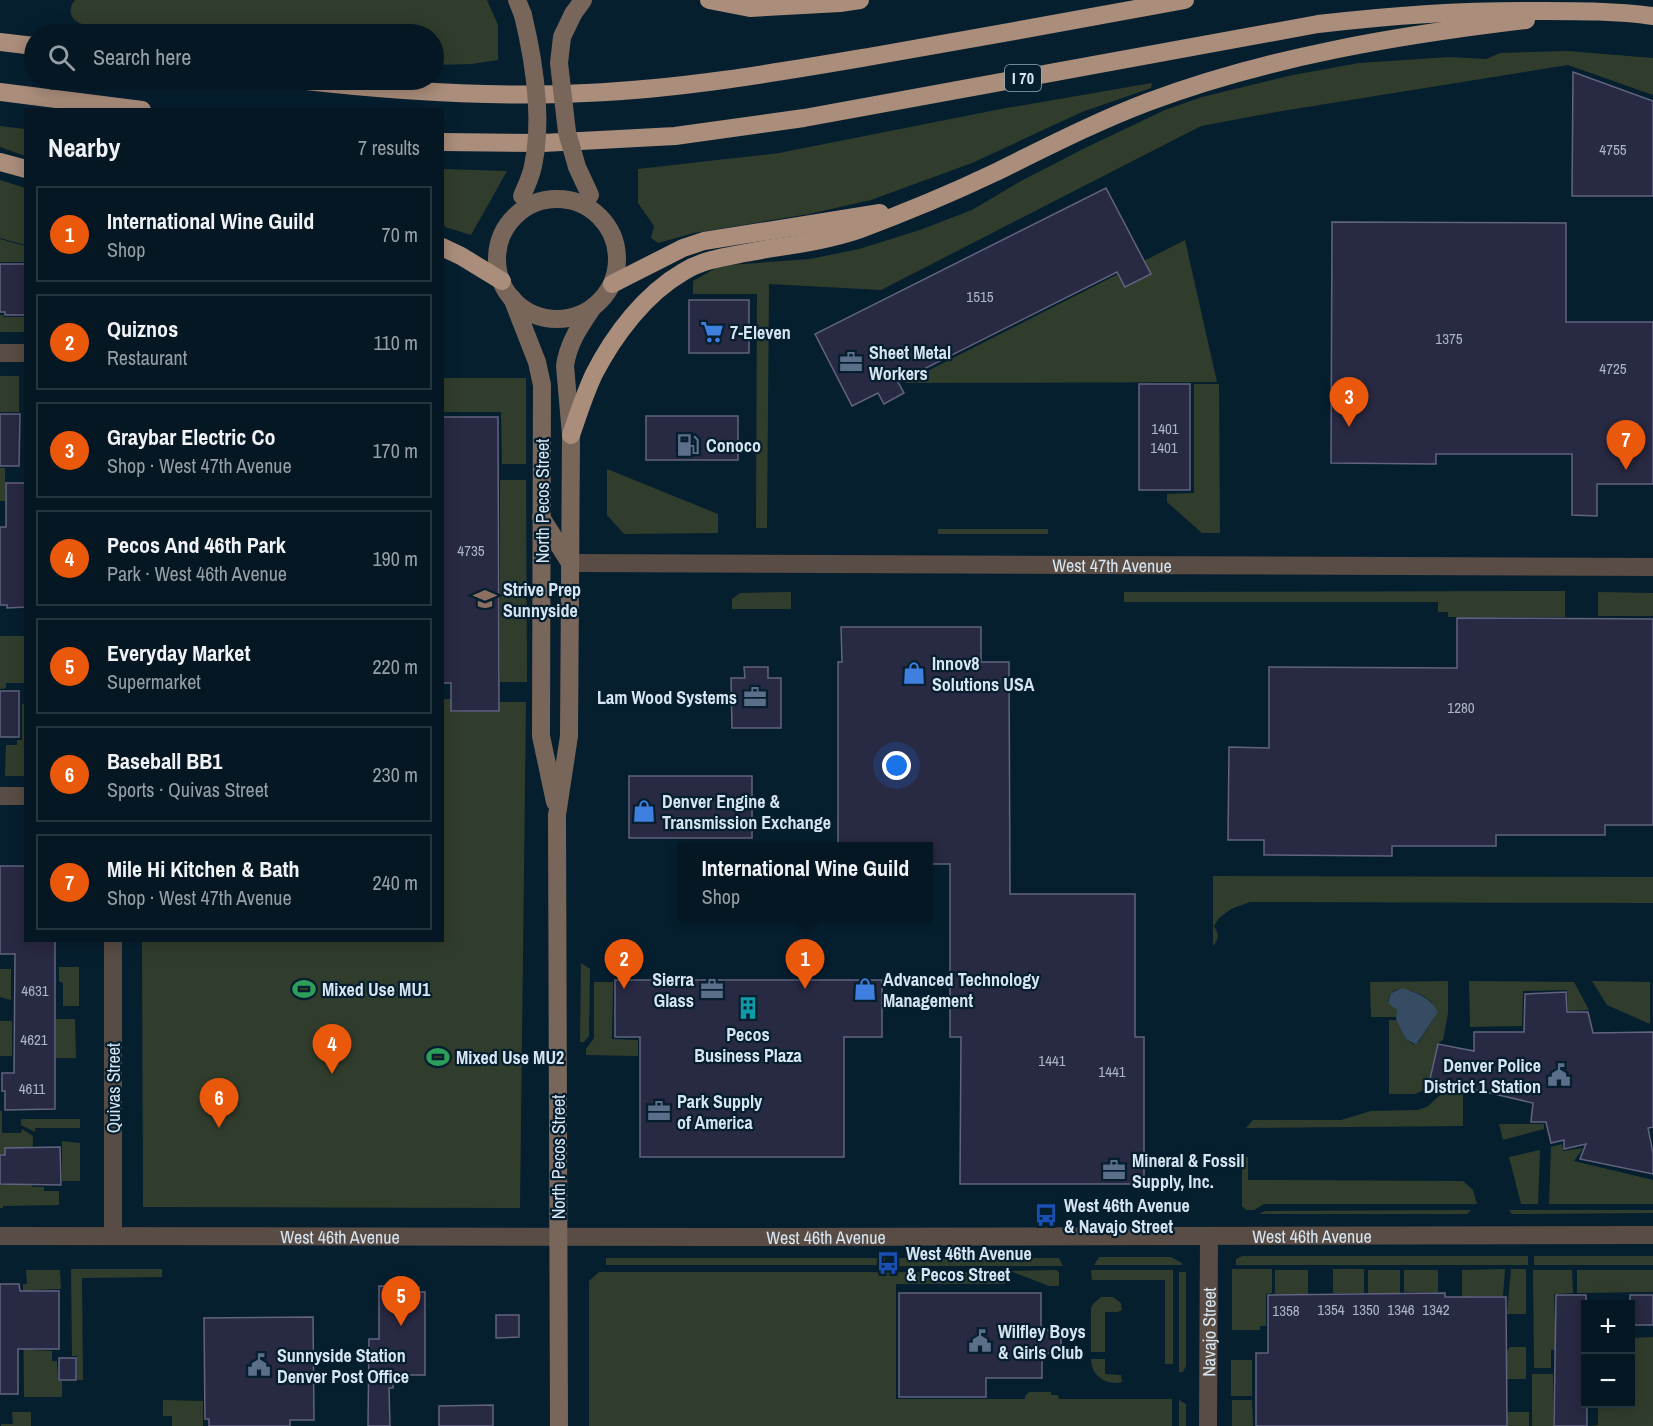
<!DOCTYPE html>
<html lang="en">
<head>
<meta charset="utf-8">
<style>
  body { margin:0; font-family:"Archivo Narrow",sans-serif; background:#0d202b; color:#f1f3f6 }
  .controls { position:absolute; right:18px; bottom:18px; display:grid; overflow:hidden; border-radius:0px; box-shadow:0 3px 15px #0003 }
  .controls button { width:54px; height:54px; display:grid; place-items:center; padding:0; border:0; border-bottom:2px solid #253641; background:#041723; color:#f1f3f6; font:30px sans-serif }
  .you { position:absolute; left:897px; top:766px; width:21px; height:21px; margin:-15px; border:4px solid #fff; border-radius:50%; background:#1a73e8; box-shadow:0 0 0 9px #1a73e833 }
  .badge { display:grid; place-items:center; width:39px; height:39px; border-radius:50%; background:#ea580c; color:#fff; font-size:20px; font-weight:700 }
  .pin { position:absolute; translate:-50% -50px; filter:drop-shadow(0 2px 3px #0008) }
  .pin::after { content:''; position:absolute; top:32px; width:21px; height:18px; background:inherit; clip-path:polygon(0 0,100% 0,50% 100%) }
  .popup { position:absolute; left:678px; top:842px; width:255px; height:78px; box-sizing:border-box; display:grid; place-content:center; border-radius:0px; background:#041723; filter:drop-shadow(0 2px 4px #0005); font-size:20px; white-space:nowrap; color:#979fa6 }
  .popup b { font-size:22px; color:#f1f3f6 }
  .popup::after { content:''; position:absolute; left:50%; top:100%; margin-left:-12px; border:12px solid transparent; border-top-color:#041723 }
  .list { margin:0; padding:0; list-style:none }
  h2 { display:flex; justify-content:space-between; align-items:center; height:78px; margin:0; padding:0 24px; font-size:26px }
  h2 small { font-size:20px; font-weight:400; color:#979fa6 }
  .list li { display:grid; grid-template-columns:39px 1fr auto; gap:18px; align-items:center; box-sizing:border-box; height:96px; margin:0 12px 12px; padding:0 12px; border:2px solid #253641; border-radius:0px }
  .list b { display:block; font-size:22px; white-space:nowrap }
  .list p { margin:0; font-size:20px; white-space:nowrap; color:#979fa6 }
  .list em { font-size:20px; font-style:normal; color:#979fa6 }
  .icon { flex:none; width:33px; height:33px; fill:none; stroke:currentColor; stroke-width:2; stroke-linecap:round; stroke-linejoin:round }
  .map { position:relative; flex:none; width:1653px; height:1426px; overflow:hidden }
  .search { position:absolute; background:#041723; box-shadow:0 3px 15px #0003; left:24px; top:24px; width:420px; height:66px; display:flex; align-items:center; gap:15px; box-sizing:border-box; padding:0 21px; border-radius:33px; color:#979fa6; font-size:22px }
  .panel { position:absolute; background:#041723; box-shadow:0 3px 15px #0003; left:24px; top:108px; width:420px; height:834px; border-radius:0px }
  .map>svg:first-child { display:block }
</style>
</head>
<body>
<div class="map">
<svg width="1653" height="1426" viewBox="0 0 1653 1426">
  <rect width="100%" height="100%" fill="#061f2f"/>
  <g fill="#313d2c">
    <path d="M75 0H487L498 25V60L472 64 434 65V34H166L82 24C70 20 67 9 75 0Z"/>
    <path d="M1567 51 1653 58V95L1568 65 1282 111 1201 126 881 290 769 284 767 528H756L757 294H693V281L714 269 730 265 810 259 859 249 920 230 972 210 1021 181 1085 148 1165 110 1202 97 1293 75 1359 63 1450 57 1486 59 1500 53Z"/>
    <path d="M1152 83 1151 88 1082 112 972 163 871 200 809 214 694 233 658 243 651 238 654 226 638 203V169L779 153 1001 109Z"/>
    <path d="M0 126 25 129V156L0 147Z"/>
    <path d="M443 169 507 171 471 235 445 227 443 222Z"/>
    <path d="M0 180 25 188V245L0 238Z"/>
    <path d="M0 239 25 246V262H0Z"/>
    <path d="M1185 240 1217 382 904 383Z"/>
    <path d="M0 315H3L4 317H24L25 332H0Z"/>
    <rect x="0" y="376" width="19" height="36"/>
    <path d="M443 378H526V464H502L501 412H443Z"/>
    <path d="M1194 384H1219L1220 533H1202L1167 502V494L1194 493Z"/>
    <path d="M0 468H5V501H0V509Z"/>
    <path d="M607 469 718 514V533L624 534 607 515Z"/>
    <path d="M500 480H526L527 682H500Z"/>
    <rect x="938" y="529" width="110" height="5"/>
    <path d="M1565 591V617H1448V612H1438V602H1124V592Z"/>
    <path d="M791 592V609H732V599L740 593Z"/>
    <path d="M1598 592 1653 593V616H1598Z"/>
    <path d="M0 636H25V683H6V688L0 689Z"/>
    <path d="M443 699H451V712H499L500 702H526L520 1208 143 1207 142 941 442 940Z"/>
    <path d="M22 704H26L25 776H5L6 745H17V740H22Z"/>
    <path d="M1213 876 1653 877V903L1250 902 1231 909 1219 918 1214 926C1219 934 1219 939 1213 946Z"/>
    <path d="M581 963 590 969 589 1036 584 1042H580Z"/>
    <path d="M59 967H79V1006H63V983L59 981Z"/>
    <path d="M0 969H11V1000L0 997Z"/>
    <path d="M1448 981V1013L1443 1040 1438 1043 1429 1080 1433 1081 1430 1087 1415 1094H1389V1020H1396L1406 1039 1414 1045 1418 1043 1436 1015C1435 1011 1434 1005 1431 1002 1424 994 1400 984 1391 993 1390 995 1388 1001 1388 1002L1397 1010V1017H1371L1370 982Z"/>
    <path d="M1469 981 1574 982 1589 1010 1568 1011 1567 990 1523 991 1522 1026 1470 1027Z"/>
    <path d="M1592 981 1650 982V1024L1607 1005Z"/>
    <path d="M594 982H613L612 1039 638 1040V1056L586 1055V1049L594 1038Z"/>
    <path d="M56 1019H75L76 1058H56Z"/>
    <rect x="0" y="1021" width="12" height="35"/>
    <path d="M1450 1086 1463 1089V1126L1246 1128 1253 1120H1341L1371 1111 1417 1110 1427 1107Z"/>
    <path d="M0 1111H2V1133H21L22 1129 33 1136 32 1178H2V1155L0 1154Z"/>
    <path d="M21 1119H80V1128H35V1132L21 1125Z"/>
    <path d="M1499 1124H1544V1129L1503 1140Z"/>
    <path d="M62 1141 80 1143V1181H62Z"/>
    <path d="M1562 1144 1563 1151 1583 1148 1574 1161 1653 1180V1204H1549L1551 1147Z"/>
    <path d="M1540 1150 1538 1204H1521L1509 1157Z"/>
    <path d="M1242 1157H1248V1180L1463 1181 1473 1190 1477 1204H1264L1254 1210H1246L1242 1206Z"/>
    <path d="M2 1180H32V1187H44V1191H59V1205L3 1206V1208H0V1185H3Z"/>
    <path d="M1471 1210 1467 1214H1259L1265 1211Z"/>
    <path d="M1509 1210H1653V1213L1512 1214Z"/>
    <path d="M1242 1256H1528V1265H1236V1259Z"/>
    <rect x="1534" y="1256" width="119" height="9"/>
    <path d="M1099 1257H1171L1182 1263V1265H1094Z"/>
    <rect x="606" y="1258" width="279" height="7"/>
    <path d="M892 1258H1059L1063 1266H892Z"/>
    <path d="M71 1269H162V1277L82 1278 83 1380H77V1356H72Z"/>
    <path d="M1232 1269H1272V1293L1266 1294V1326H1260V1330H1232Z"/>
    <rect x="1333" y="1269" width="31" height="24"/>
    <path d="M1505 1269 1503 1296H1473V1324L1462 1341V1270Z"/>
    <path d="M1511 1269H1526V1314H1507Z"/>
    <path d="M26 1270H60L61 1289 31 1290 32 1350 52 1351V1361H57L58 1381H62V1397H24L23 1284H27Z"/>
    <path d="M1056 1270 1059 1272V1286H1049L1010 1271Z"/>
    <path d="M1091 1270H1173V1364H1165V1280H1092Z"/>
    <rect x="1275" y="1270" width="33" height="24"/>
    <rect x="1368" y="1270" width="32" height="23"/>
    <rect x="1404" y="1270" width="34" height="22"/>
    <path d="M1533 1270H1572L1573 1293 1554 1294 1555 1326H1573L1585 1349 1551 1350V1368H1534Z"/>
    <path d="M1577 1270H1653V1292L1577 1293Z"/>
    <path d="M599 1272H1005V1284H896V1399H1025V1396L1029 1392H1051V1395H1058L1059 1399H1172V1426H589V1281Z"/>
    <path d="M1179 1272H1186V1366L1183 1372H1179Z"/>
    <path d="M1101 1297H1113L1121 1303 1122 1310 1118 1312H1105V1352H1091V1308L1093 1304Z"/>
    <path d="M1653 1337V1426H1589L1598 1425V1404H1630L1631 1338Z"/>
    <path d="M1510 1347H1526V1379H1507V1351Z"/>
    <path d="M1091 1359H1105V1374L1121 1375 1122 1382C1107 1386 1091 1376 1091 1359Z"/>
    <rect x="1231" y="1360" width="21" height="36"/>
    <rect x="1532" y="1374" width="21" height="52"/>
    <path d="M163 1400 203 1401V1426H172V1416H163Z"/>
    <path d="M1179 1400 1186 1404V1426H1179Z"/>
    <path d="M1232 1400H1252L1253 1426H1232Z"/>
    <path d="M12 1412H31V1426H1V1424H13Z"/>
    <path d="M1508 1412H1529V1426H1507Z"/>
  </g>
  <path fill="#364c62" d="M1403 988C1417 993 1431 998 1438 1012L1416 1045 1406 1039 1396 1020 1397 1010 1388 1003 1391 993Z"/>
  <g fill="#282942" stroke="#62637f" stroke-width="1.5">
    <path d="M1573 72 1653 101V196H1572Z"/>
    <path d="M1106 188 1151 274 1125 287 1117 272 898 382 904 393 884 404 878 393 852 406 815 334Z"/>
    <path d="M1332 222 1566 223V322H1653V484H1597V516L1572 515V454H1436V464L1331 463Z"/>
    <path d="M0 264H26V315H5V312H0Z"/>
    <rect x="689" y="300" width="60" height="53"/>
    <rect x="1139" y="384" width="51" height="106"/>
    <path d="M0 414H20L19 466H0Z"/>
    <rect x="646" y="416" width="92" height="44"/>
    <path d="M442 417H498L499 711H451V683H442Z"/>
    <path d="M6 483H26V607L7 608V605H0V527H6Z"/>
    <path d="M1457 618 1653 619V825H1605V835H1496V846H1392V856L1264 855V840H1228L1229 747 1269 748V667L1457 668Z"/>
    <path d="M841 627H981V662H1009L1010 894H1135V1037H1144V1184H960L961 1037H950V864H928V846H838V662H842Z"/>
    <path d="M744 667H768V678H781V728H732L731 678H745Z"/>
    <rect x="0" y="691" width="19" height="46"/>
    <rect x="629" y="776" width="123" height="62"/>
    <path d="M0 866H26V940H55V1109L5 1110V1091H2V1073H14L15 954H0Z"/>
    <path d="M615 980H882V1037H844V1157H640V1037H615Z"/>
    <path d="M1566 992 1567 1012H1588L1593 1033 1653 1032V1127L1648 1128 1653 1153V1174L1580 1159 1586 1144 1564 1149V1140L1551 1143 1546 1122H1531L1533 1103 1430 1079 1438 1044 1474 1051V1032H1524L1525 994Z"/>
    <path d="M60 1147 61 1185 0 1184V1155H5V1148Z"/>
    <path d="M0 1284H19L20 1291H59V1349H18V1394H0Z"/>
    <path d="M379 1286 419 1287V1292H425V1375H393V1388H389L390 1426H368L369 1339H379Z"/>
    <path d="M899 1293H1041V1330H1061V1353H1042V1378H986V1397H899Z"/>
    <path d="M1445 1293V1297H1506L1507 1426H1256V1353H1268V1295Z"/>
    <path d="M1556 1295H1586L1587 1426H1554Z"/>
    <rect x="1630" y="1295" width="23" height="30"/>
    <path d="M496 1315H519V1337L496 1338Z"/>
    <path d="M313 1317 314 1420H290V1426H209V1419H205L204 1318Z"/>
    <rect x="59" y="1358" width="17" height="22"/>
    <path d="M493 1405V1426H439V1406Z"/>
  </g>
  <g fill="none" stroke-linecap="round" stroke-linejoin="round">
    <g stroke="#584c44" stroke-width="18">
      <path d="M0 353H26"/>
      <path id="s1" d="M570 563 1653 567"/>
      <path d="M0 796H26"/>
      <path d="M113 940V1236"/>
      <path id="s2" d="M1208 1426 1209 1236"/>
    </g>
    <path stroke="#584c44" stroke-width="18" id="s3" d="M0 1236 761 1237 1653 1235"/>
    <g stroke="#79665a" stroke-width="18">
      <path d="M517 0 523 15"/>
      <path d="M573 14 583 0"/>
      <circle cx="557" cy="259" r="60"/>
      <path d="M512 298 537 362 542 385 541 736 555 802"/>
      <path d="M541 517 570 563"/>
      <path d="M559 1426 557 815 569 736 571 435 565 366C568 343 580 326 593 307"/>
    </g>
    <g stroke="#aa8d7b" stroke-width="18">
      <path d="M709 0 750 8 840 3 860 0"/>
      <path d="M0 42 34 46"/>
      <path d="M297 80C393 91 489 98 586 93 681 89 774 73 868 57 974 38 1079 20 1185 0"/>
      <path d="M0 92 142 110"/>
      <path d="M442 142 543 143 675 136 804 118 1318 24C1393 15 1467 10 1543 11 1580 11 1616 11 1653 16"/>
      <path d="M0 162 26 169"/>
      <path d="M442 247 461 256 502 281"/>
      <path d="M612 284 683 248 704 241 880 213"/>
      <path d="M571 435C578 415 585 393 594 374 614 335 645 294 683 272 702 260 724 257 745 253 781 246 823 242 858 230 904 213 950 194 994 173 1045 148 1095 122 1148 102 1268 57 1399 35 1526 20"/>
    </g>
    <g stroke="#79665a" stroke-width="18">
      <path d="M573 14 562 37 559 63 567 132 577 167 590 195"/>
      <path d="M522 196C526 186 531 177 533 166 543 120 534 61 523 15"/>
    </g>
  </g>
  <defs>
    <g id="supermarket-bare" transform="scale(1.8)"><path d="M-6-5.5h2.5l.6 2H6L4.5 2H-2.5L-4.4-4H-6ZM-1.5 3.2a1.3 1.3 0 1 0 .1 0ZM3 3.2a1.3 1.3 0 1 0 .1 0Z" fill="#3f7fe0" stroke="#061f2f" stroke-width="2.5" paint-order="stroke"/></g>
    <g id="office-bare" transform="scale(1.8)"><path d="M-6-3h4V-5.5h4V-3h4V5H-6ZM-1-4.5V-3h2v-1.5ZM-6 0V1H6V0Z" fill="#5c6f8a" stroke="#061f2f" stroke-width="2.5" paint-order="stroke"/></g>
    <g id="fuel-bare" transform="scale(1.8)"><path d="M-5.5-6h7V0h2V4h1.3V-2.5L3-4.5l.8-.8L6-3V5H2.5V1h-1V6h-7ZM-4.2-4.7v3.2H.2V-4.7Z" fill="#5c6f8a" stroke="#061f2f" stroke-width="2.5" paint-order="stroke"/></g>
    <g id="school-bare" transform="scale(1.8)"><path d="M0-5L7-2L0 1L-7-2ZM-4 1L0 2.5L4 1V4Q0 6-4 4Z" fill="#8d6e63" stroke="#061f2f" stroke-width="2.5" paint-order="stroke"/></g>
    <g id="shop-bare" transform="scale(1.8)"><path d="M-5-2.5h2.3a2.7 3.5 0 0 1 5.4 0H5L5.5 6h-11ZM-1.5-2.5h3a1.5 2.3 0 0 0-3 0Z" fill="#3f7fe0" stroke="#061f2f" stroke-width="2.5" paint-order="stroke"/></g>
    <g id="stadium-bare" transform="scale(1.8)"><path d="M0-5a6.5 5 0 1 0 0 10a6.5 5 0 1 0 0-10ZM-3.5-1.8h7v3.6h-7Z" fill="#2e9e5b" stroke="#061f2f" stroke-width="2.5" paint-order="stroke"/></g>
    <g id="building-bare" transform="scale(1.8)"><path d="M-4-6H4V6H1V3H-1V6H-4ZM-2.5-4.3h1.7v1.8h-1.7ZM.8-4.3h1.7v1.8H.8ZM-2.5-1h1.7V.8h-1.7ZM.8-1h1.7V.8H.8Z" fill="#0f9aa8" stroke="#061f2f" stroke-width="2.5" paint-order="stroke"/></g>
    <g id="civic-bare" transform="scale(1.8)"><path d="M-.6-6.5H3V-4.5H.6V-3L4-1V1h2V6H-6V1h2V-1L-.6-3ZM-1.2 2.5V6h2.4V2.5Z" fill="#5c6f8a" stroke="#061f2f" stroke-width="2.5" paint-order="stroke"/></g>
    <g id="bus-bare" transform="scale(1.8)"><path d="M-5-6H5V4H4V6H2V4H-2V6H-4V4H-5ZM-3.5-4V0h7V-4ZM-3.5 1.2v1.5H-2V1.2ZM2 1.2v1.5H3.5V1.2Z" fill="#1a4fb4" stroke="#061f2f" stroke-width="2.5" paint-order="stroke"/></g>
  </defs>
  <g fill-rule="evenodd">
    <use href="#supermarket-bare" x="712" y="332"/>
    <use href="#office-bare" x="851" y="362"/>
    <use href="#fuel-bare" x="688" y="445"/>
    <use href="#school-bare" x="485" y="599"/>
    <use href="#shop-bare" x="914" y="673"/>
    <use href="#office-bare" x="755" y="697"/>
    <use href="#shop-bare" x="644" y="811"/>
    <use href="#stadium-bare" x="304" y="989"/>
    <use href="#office-bare" x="712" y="989"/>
    <use href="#shop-bare" x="865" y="989"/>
    <use href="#building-bare" x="748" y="1008"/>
    <use href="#stadium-bare" x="438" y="1057"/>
    <use href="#civic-bare" x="1559" y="1075"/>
    <use href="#office-bare" x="659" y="1111"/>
    <use href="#office-bare" x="1114" y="1170"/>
    <use href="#bus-bare" x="1046" y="1215"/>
    <use href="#bus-bare" x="888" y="1263"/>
    <use href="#civic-bare" x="980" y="1341"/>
    <use href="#civic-bare" x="259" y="1365"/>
  </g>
  <g text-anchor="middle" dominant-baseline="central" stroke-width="4.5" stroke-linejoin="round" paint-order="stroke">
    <g font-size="15" fill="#aab6c5">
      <text x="1613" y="149">4755</text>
      <text x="980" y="296">1515</text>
      <text x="1449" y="338">1375</text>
      <text x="1613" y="368">4725</text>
      <text x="1165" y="428">1401</text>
      <text x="1164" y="447">1401</text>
      <text x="471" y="550">4735</text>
      <text x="1461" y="707">1280</text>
      <text x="35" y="990">4631</text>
      <text x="34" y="1039">4621</text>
      <text x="1052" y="1060">1441</text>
      <text x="1112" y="1071">1441</text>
      <text x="32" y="1088">4611</text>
      <text x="1331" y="1309">1354</text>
      <text x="1366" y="1309">1350</text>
      <text x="1401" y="1309">1346</text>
      <text x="1436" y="1309">1342</text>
      <text x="1286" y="1310">1358</text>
    </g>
    <rect fill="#061f2f" stroke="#98aab7" stroke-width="1.5" x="1005" y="65" width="36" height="26" rx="4.5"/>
    <g font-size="16" font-weight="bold" fill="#d6e5f1">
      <text x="1023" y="78">I 70</text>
    </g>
    <g font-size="18" font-weight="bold" fill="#d6e5f1" stroke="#061f2f" text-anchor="start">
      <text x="730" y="332">7-Eleven</text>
      <text x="869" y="352">Sheet Metal<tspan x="869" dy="21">Workers</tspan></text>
      <text x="706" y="445">Conoco</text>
      <text x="503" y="589">Strive Prep<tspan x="503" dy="21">Sunnyside</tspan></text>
      <text x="932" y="663">Innov8<tspan x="932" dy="21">Solutions USA</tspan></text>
      <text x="737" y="697" text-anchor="end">Lam Wood Systems</text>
      <text x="662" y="801">Denver Engine &amp;<tspan x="662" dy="21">Transmission Exchange</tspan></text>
      <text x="694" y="979" text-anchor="end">Sierra<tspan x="694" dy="21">Glass</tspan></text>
      <text x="883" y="979">Advanced Technology<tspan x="883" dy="21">Management</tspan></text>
      <text x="322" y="989">Mixed Use MU1</text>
      <text x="748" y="1034" text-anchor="middle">Pecos<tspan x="748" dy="21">Business Plaza</tspan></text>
      <text x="456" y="1057">Mixed Use MU2</text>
      <text x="1541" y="1065" text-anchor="end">Denver Police<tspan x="1541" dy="21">District 1 Station</tspan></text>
      <text x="677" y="1101">Park Supply<tspan x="677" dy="21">of America</tspan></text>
      <text x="1132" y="1160">Mineral &amp; Fossil<tspan x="1132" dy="21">Supply, Inc.</tspan></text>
      <text x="1064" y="1205">West 46th Avenue<tspan x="1064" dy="21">&amp; Navajo Street</tspan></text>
      <text x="906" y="1253">West 46th Avenue<tspan x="906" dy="21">&amp; Pecos Street</tspan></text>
      <text x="998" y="1331">Wilfley Boys<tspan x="998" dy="21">&amp; Girls Club</tspan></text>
      <text x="277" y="1355">Sunnyside Station<tspan x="277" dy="21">Denver Post Office</tspan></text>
    </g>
    <g font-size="18" fill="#d6e5f1" stroke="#061f2f">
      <text transform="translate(542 501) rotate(-90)">North Pecos Street</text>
      <text stroke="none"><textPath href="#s1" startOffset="542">West 47th Avenue</textPath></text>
      <text transform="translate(113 1088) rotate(-90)">Quivas Street</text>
      <text transform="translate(558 1157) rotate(-90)">North Pecos Street</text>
      <text stroke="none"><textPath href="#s3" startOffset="1312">West 46th Avenue</textPath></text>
      <text stroke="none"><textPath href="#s3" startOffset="340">West 46th Avenue</textPath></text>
      <text stroke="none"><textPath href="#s3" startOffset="826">West 46th Avenue</textPath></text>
      <text stroke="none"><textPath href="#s2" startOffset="94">Navajo Street</textPath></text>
    </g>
  </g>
</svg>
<div class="controls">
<button>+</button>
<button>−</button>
</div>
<div class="you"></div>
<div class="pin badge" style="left:805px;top:989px">1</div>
<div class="popup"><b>International Wine Guild</b>Shop</div>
<div class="pin badge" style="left:624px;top:989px">2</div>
<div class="pin badge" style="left:1349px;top:427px">3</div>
<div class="pin badge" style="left:332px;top:1074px">4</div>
<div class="pin badge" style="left:401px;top:1326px">5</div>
<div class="pin badge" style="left:219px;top:1128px">6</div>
<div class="pin badge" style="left:1626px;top:470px">7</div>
<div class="search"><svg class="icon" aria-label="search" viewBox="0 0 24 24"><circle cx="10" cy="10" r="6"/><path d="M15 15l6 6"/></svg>Search here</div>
<section class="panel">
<h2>Nearby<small>7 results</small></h2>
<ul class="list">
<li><span class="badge">1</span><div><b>International Wine Guild</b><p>Shop</p></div><em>70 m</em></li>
<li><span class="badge">2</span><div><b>Quiznos</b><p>Restaurant</p></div><em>110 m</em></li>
<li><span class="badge">3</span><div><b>Graybar Electric Co</b><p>Shop · West 47th Avenue</p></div><em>170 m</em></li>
<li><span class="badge">4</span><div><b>Pecos And 46th Park</b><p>Park · West 46th Avenue</p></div><em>190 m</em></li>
<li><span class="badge">5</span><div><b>Everyday Market</b><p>Supermarket</p></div><em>220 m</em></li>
<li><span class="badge">6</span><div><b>Baseball BB1</b><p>Sports · Quivas Street</p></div><em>230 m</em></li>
<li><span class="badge">7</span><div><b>Mile Hi Kitchen &amp; Bath</b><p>Shop · West 47th Avenue</p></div><em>240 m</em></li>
</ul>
</section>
</div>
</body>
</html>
